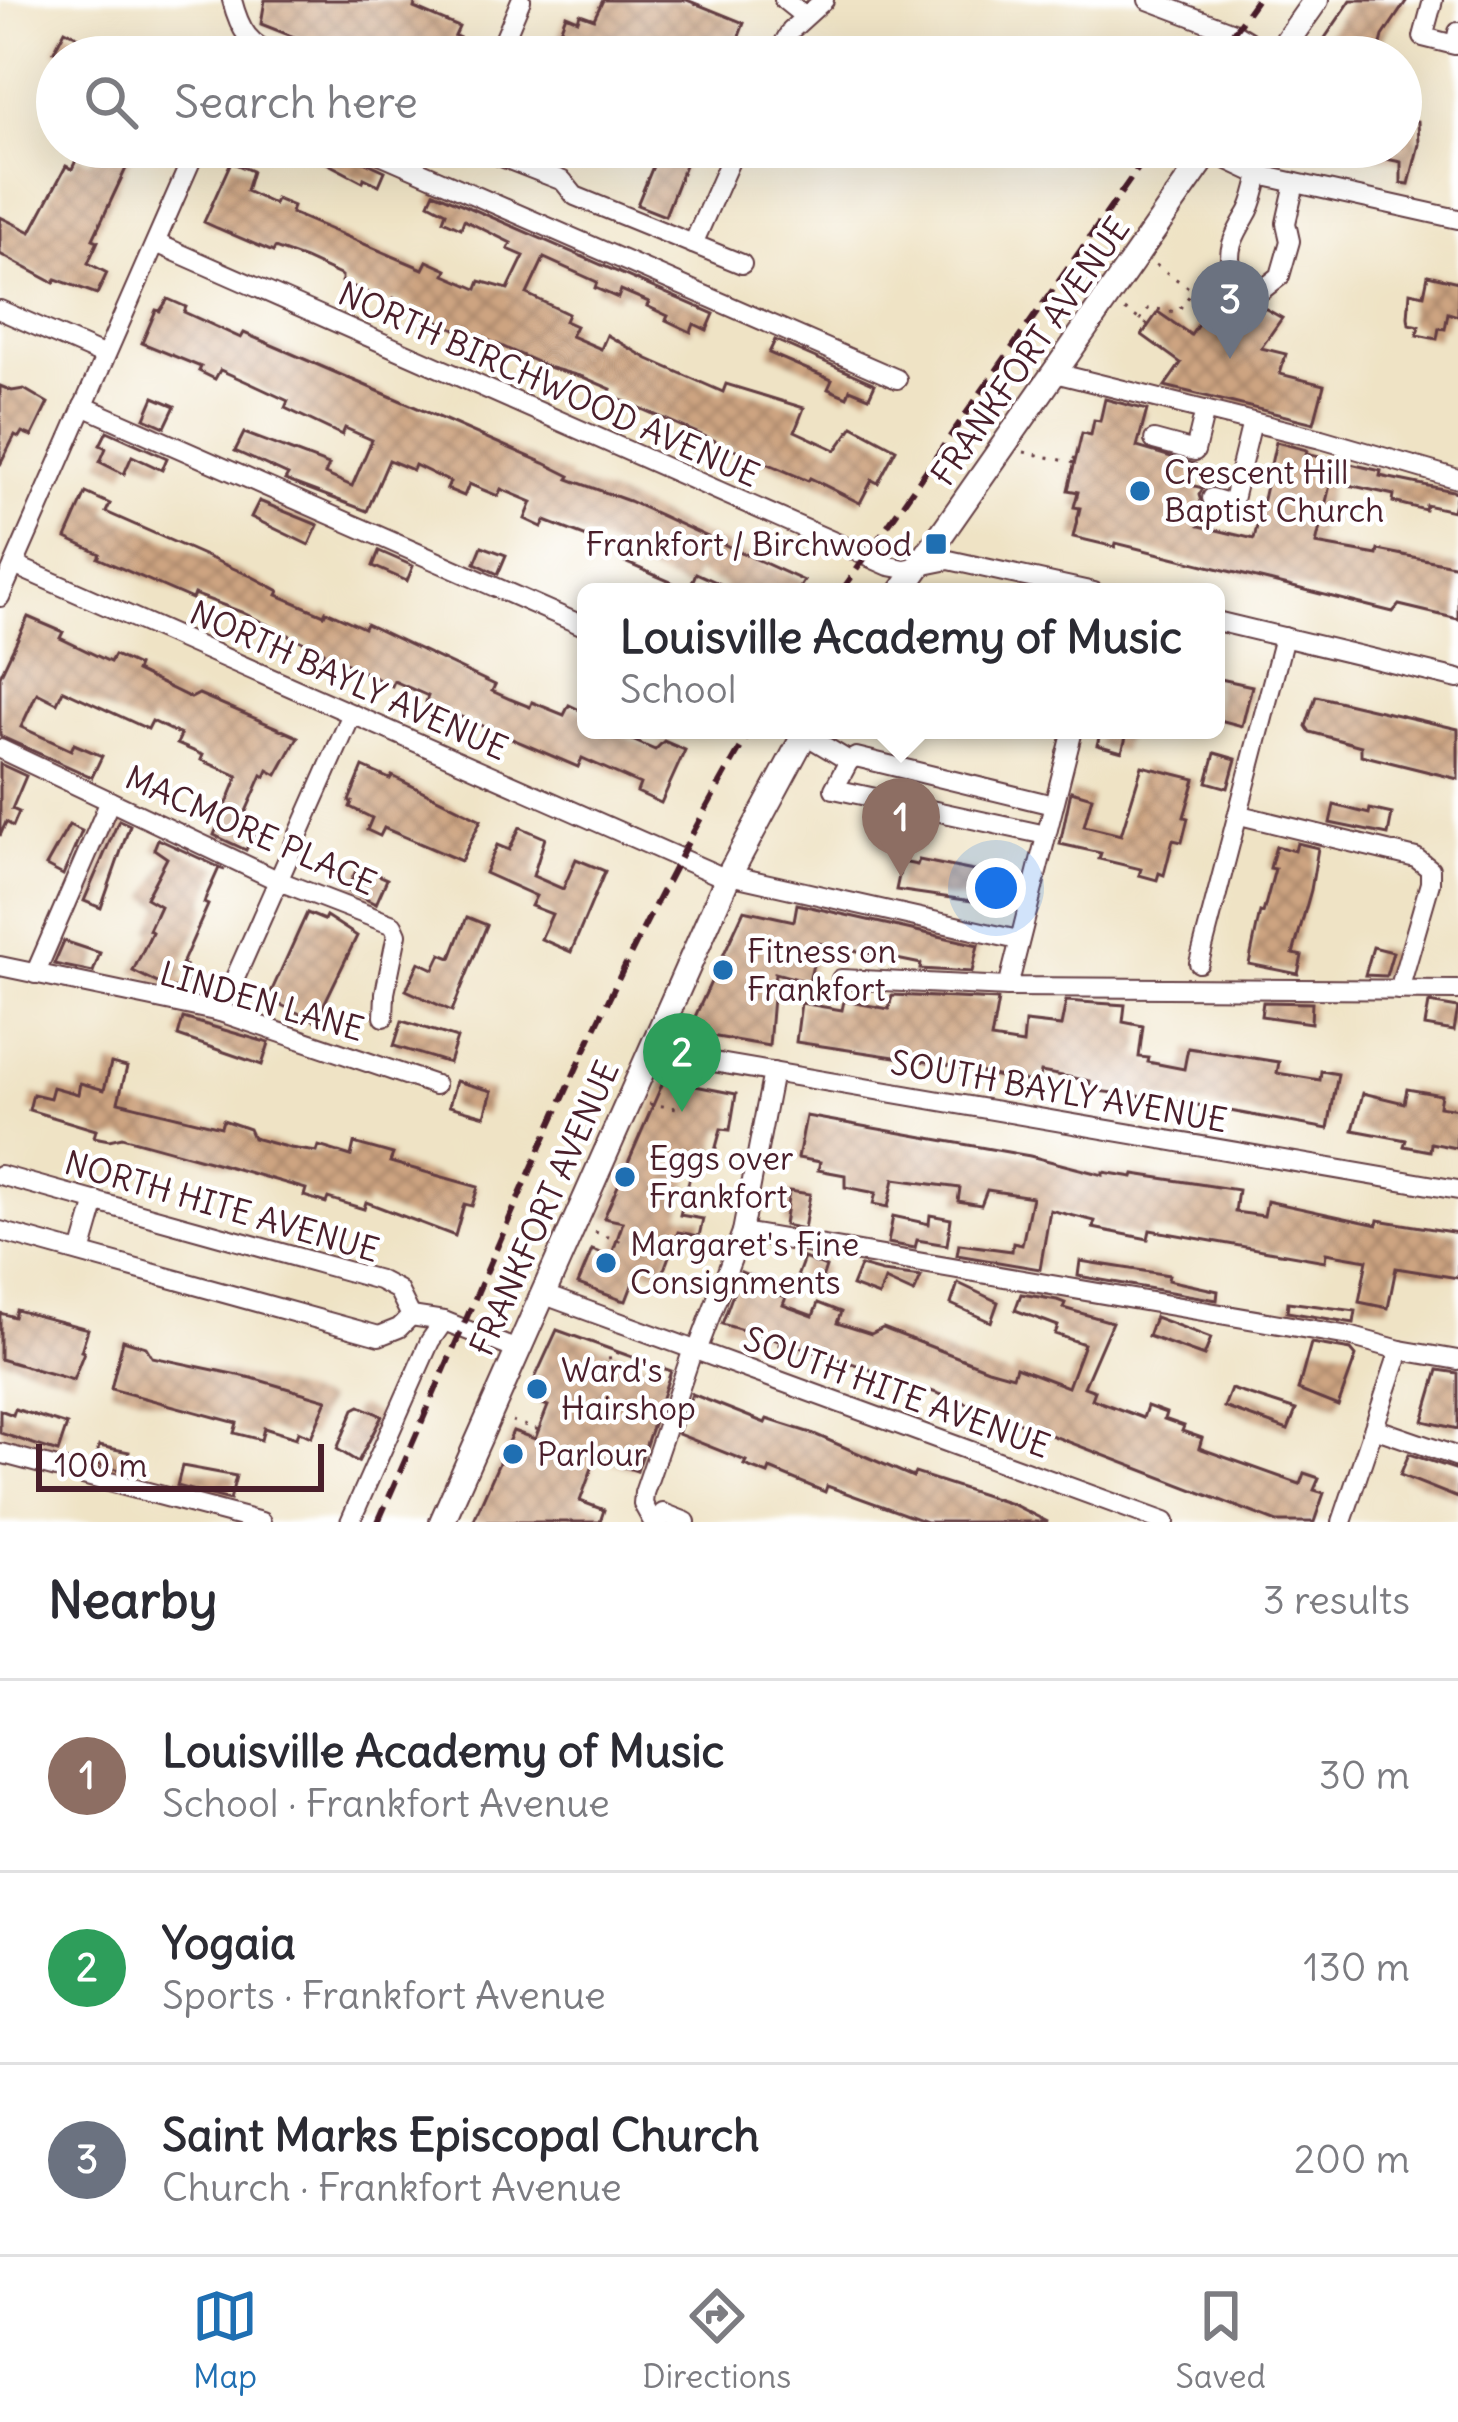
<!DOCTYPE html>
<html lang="en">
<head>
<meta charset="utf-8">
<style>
  body { margin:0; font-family:Delius,sans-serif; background:#f2f2f3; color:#2b2b33 }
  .scale { position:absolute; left:36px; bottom:30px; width:288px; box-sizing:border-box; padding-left:12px; border:6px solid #4a1f2b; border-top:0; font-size:33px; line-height:42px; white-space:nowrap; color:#4a1f2b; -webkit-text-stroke:9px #fff; paint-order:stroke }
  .you { position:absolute; left:996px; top:888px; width:42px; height:42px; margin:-30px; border:9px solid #fff; border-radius:50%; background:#1a73e8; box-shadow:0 0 0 18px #1a73e833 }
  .badge { display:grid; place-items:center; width:78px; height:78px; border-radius:50%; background:#1f6fb2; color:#fff; font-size:39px; font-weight:700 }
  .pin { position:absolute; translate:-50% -99px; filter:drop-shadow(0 3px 6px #0008) }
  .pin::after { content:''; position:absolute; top:63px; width:42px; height:36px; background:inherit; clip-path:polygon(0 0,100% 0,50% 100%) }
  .popup { position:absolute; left:577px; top:583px; width:648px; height:156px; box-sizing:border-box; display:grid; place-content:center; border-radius:18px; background:#fff; filter:drop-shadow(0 3px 9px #0005); font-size:39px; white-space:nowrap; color:#7c7c81 }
  .popup b { font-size:45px; color:#2b2b33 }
  .popup::after { content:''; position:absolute; left:50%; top:100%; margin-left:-24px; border:24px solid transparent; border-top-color:#fff }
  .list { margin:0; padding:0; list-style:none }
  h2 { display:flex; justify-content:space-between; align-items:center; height:156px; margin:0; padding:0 48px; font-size:51px }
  h2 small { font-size:39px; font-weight:400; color:#7c7c81 }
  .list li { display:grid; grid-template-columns:78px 1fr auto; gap:36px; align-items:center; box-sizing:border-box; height:192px; padding:0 48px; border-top:3px solid #e1e1e2 }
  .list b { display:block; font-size:45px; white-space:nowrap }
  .list p { margin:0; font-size:39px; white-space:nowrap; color:#7c7c81 }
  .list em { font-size:39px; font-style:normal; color:#7c7c81 }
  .icon { flex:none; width:66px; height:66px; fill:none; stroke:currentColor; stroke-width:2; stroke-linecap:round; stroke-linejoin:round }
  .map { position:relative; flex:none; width:1458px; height:1522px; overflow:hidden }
  .search { position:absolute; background:#fff; box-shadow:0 12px 48px #0002; left:36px; right:36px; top:36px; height:132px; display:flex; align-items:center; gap:30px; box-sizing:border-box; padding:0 42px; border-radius:66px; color:#7c7c81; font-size:45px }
  .sheet { height:732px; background:#fff }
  nav { display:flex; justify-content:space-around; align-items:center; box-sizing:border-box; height:168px; border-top:3px solid #e1e1e2; background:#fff; font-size:33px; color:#7c7c81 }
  nav a { display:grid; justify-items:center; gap:6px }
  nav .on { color:#1f6fb2 }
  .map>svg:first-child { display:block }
</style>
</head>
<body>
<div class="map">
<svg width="1458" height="1522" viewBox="0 0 1458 1522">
  <defs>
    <pattern id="building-cross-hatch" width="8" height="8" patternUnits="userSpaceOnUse" patternTransform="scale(3)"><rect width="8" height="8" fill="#cda481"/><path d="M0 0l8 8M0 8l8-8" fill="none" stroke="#a8856a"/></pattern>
  </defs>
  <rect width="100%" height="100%" fill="#fff"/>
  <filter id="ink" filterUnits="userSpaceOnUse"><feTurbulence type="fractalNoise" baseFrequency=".00833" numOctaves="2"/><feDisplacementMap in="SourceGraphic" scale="24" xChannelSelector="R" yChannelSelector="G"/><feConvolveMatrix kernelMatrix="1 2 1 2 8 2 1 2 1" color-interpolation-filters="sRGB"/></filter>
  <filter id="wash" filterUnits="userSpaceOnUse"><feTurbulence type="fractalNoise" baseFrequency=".004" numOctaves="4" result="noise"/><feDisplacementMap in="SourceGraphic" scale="48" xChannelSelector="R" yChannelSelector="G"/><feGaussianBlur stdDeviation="2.7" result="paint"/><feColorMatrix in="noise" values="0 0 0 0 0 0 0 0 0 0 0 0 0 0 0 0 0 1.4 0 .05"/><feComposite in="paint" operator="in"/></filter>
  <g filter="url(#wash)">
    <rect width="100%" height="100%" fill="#efe3c5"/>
    <g id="blocks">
      <g fill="url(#building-cross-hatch)">
        <path d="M265 0H416L414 8 459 27 455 36 460 38 452 57H368L325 39 322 48 261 24Z"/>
        <path d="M603 0H687L744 23 731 57H581L554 46 566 15 578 20 580 14 594 19Z"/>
        <path d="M1351 0H1407L1383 36 1379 52 1356 47 1349 57H1312Z"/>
        <path d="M65 30 83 39 73 57 54 51Z"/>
        <path d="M1401 107 1410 120 1418 121 1419 144 1409 184 1401 183V162L1362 154 1363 147H1401Z"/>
        <path d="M97 147H136L93 239 98 241 88 263 107 273 97 294 56 279 54 283 0 254V217L31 232 66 166 72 169 78 156 90 162Z"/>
        <path d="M296 147H344L359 159 385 171 379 185 364 178 363 182Z"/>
        <path d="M661 147H692L665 216 637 205Z"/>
        <path d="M231 162 252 171 246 191 274 204 276 199 293 206 291 213 423 269 427 261 447 270 445 275 477 289 480 281 508 289 524 256 508 249 511 243 464 220 461 228 443 220 446 212 429 203 434 192 714 314 707 330 694 324 691 332 666 320 668 316 647 306 649 302 621 290 618 298 595 288 597 282 544 258 527 294 568 314 565 321 576 326 571 336 601 349 607 335 648 359 723 392 726 384 804 408 795 431 836 450 853 426 896 449 878 483 872 480 860 503 810 478 808 481 623 401 609 394 611 389 583 377 551 368 483 338 481 342 394 298 392 303 342 282V276L305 259 275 248 273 252 217 228 204 222Z"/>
        <path d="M1428 275 1458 282V316L1448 313 1445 329 1439 328 1437 339 1417 335 1419 326 1409 324 1408 317 1410 292 1424 295Z"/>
        <path d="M1229 288 1282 318 1261 348 1286 354 1280 374 1324 385 1314 423 1165 386 1181 363 1142 335 1158 312 1191 335 1217 297 1221 300Z"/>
        <path d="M168 299 186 307 184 312 241 338 244 333 443 419 544 463 570 476 568 479 629 501 804 581 797 592H723L725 586 696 573 689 590 620 560 624 551 545 521 542 527 525 519 532 502 501 489 498 496 469 484 464 496 447 489 450 482 415 465 413 470 389 460 367 511 285 480 288 475 235 451 244 433 329 465 325 474 352 486 372 440 345 428 342 435 285 408 288 401 245 381 220 370 215 379 199 371 201 367 142 343 156 310 160 311Z"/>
        <path d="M775 340 875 384 869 397 850 389 847 397 828 389 832 380 769 353Z"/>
        <path d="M0 386 12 391 24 389 48 403 32 436 22 432 19 437 15 435 0 465Z"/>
        <path d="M154 397 175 406 165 427 145 418Z"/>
        <path d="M1105 399 1147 410 1137 447 1195 464 1190 485 1203 488 1199 495 1203 508 1199 526 1254 539 1276 442 1307 450 1306 454 1381 471 1380 476 1457 492 1453 511 1426 505 1425 510 1393 502 1394 495 1331 481 1316 544 1377 555 1378 550 1458 566V619L1399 605 1393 612 1116 543 1115 547 1073 537 1080 508 1074 507 1078 492 1068 490 1082 433 1091 435 1094 420 1100 421Z"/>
        <path d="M107 431 167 458 162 470 132 456 124 474 100 462 106 448 100 445Z"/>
        <path d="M86 493 110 504 106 512 253 577 279 591 277 595 324 615 326 611 364 628 366 624 495 685 492 691 510 699 530 707 532 702 564 715 569 705 586 713V730H625L623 736 655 750 664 741 685 750 661 803 637 792 640 784 582 758 578 767 426 702 428 696 394 681 392 686 341 661 340 665 322 657 324 652 241 612 194 594 192 599 98 558 100 554 66 538Z"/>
        <path d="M259 501 318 525 309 545 251 517Z"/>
        <path d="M482 546 506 555 498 574 475 563Z"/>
        <path d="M379 551 413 566 407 581 373 566Z"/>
        <path d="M28 617 63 632 60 638 110 662 114 655 138 666 136 671 191 698 199 694 298 737 277 775 268 770 265 777 262 775 244 816 259 823 246 850 214 835 238 776 201 760 203 755 177 744 181 735 152 721 148 729 63 690 57 703 37 693 21 727 71 750 74 744 102 756 92 777 0 736V676Z"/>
        <path d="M1216 678 1252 686 1242 726 1216 719Z"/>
        <path d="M1316 696 1458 729V779L1361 755V746L1310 732 1306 726Z"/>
        <path d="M1101 730H1128L1122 752 1097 745Z"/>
        <path d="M1215 753 1236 759 1228 788 1207 782Z"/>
        <path d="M0 764 26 776 12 809 19 812 13 826 6 822 0 836Z"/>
        <path d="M1142 766 1195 779 1184 817 1188 818 1182 842 1173 840 1164 875 1159 873 1157 880 1139 875 1141 869 1099 859 1101 853 1060 844 1071 791 1092 797 1084 826 1121 835Z"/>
        <path d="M363 767 390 779 392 776 481 820 461 861 384 828 380 836 367 830 372 818 350 807 352 802 349 801Z"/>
        <path d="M1334 805 1369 814 1370 809 1392 814 1388 835 1330 823Z"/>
        <path d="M119 820 130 825 101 908 84 901Z"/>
        <path d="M69 825 82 831 63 875 46 866Z"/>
        <path d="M520 827 545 838 533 876 563 889 576 859 605 871 571 952 541 939 552 914 531 906 536 896 485 873 497 845 509 850Z"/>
        <path d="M158 839 225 870 219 868 206 897 204 903 208 905 182 964 186 966 180 977 187 980 182 990 164 986 133 971 152 932 149 930 160 906 146 898 167 858 154 849Z"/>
        <path d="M1297 843 1318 848 1311 890 1293 954 1302 956 1298 974 1249 964 1260 912 1263 913 1275 869 1270 868 1276 846 1295 851Z"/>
        <path d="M919 860 998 876 996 884 1019 888 1014 907 896 890 902 862 917 865Z"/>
        <path d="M358 866 387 879 376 904 347 890Z"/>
        <path d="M797 904 978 945 972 972 920 969 921 964 818 943 809 982 775 973 769 1046 688 1032 744 910 794 921Z"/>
        <path d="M307 913 324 920 326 916 357 936 316 1021 268 999Z"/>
        <path d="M467 917 487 925 452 1011 406 990 419 962 434 969 441 954 451 958Z"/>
        <path d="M64 941 100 953 93 972 54 964Z"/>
        <path d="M1373 947 1393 952 1386 976 1365 975Z"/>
        <path d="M892 995 998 1000 991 1039 1023 1044 1025 1022 1061 1026 1066 1001 1125 1005 1123 1022 1143 1026 1139 1057 1149 1058 1148 1062 1184 1069 1188 1048 1279 1062 1277 1073 1320 1080 1321 1071 1338 1074 1328 1129 1170 1100 1089 1090 1090 1081 1041 1072 1039 1082 1014 1080 947 1065 796 1042 801 1003 842 1010 844 1001 889 1009Z"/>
        <path d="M1263 1002 1312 1003 1311 1023 1261 1016Z"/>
        <path d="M1429 1003 1458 1008 1454 1031 1425 1026Z"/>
        <path d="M183 1018 269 1043 262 1065 178 1036Z"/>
        <path d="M402 1021 457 1038 449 1063 394 1046Z"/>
        <path d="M111 1063 127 1067 118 1102 221 1127 223 1120 249 1129 253 1138 290 1148 317 1152 319 1146 351 1156 354 1143 393 1154 390 1162 478 1187 472 1206 464 1204 455 1236 366 1202 364 1209 328 1198 326 1203 304 1196 306 1189 220 1164 122 1137 109 1140 94 1137 96 1130 29 1110 33 1094 50 1098 53 1087 78 1094 80 1083 104 1090Z"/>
        <path d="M664 1080 736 1094 730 1130 721 1129 712 1162 694 1161 680 1215 703 1219 699 1236 678 1232 662 1275 639 1267 626 1301 621 1300 578 1284 592 1250 611 1257 623 1222 604 1218Z"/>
        <path d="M456 1081 492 1091 485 1116 449 1106Z"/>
        <path d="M1407 1089 1441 1095 1439 1106 1458 1109 1456 1148 1431 1143 1430 1151 1404 1146 1406 1140 1353 1130 1363 1093 1404 1103Z"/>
        <path d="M806 1116 1030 1156 1103 1175V1172L1133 1177 1134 1174 1238 1190 1235 1212 1264 1216 1267 1201 1377 1225 1378 1220 1458 1233V1278L1396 1268 1388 1308 1359 1302 1367 1260 1326 1253 1325 1261 1150 1230 1148 1239 1093 1228 1095 1221 1050 1210 1040 1269 957 1255 959 1244 1012 1251 1013 1243 1022 1245 1032 1197 987 1190 981 1205 958 1201 960 1188 894 1179 888 1207 873 1204 876 1193 845 1187V1175L818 1170 820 1162 798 1158Z"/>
        <path d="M789 1191 810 1194 804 1229 784 1225Z"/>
        <path d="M930 1215 951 1219 947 1245 917 1240 915 1248 888 1243 893 1216 929 1224Z"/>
        <path d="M804 1258 826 1267 820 1285 797 1277Z"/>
        <path d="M1080 1261 1169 1275 1168 1280 1218 1291 1217 1300 1078 1276Z"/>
        <path d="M860 1266 882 1272 921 1277 914 1293 885 1280 879 1296 852 1286Z"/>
        <path d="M741 1272 760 1280 757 1286 786 1297 783 1305 813 1316 818 1303 841 1312 837 1323 871 1334 883 1328 988 1369 1013 1376 1016 1367 1068 1387 1084 1344 1055 1334 1058 1326 1015 1310 1021 1294 1057 1300 1065 1303 1063 1308 1112 1322 1084 1387 1095 1391 1092 1399 1143 1418 1147 1406 1166 1413 1164 1419 1184 1426 1182 1431 1202 1438 1199 1448 1300 1484 1304 1473 1319 1478 1314 1490 1324 1493 1314 1522H1277L999 1415 854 1364 796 1346 794 1351 779 1345 780 1341 722 1324Z"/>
        <path d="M958 1283 998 1302 991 1322 951 1304Z"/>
        <path d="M1288 1302 1356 1311 1354 1323 1287 1312Z"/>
        <path d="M16 1310 88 1329 81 1351 84 1352 73 1380 0 1359V1313L14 1317Z"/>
        <path d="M1155 1317 1211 1338 1204 1356 1148 1336Z"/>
        <path d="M557 1330 671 1371 637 1471 596 1457 580 1501 604 1510 600 1522H473L513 1431 535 1439 548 1406 526 1398Z"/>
        <path d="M123 1340 146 1347 152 1357 252 1378 327 1400 311 1437 298 1431 296 1438 264 1428 261 1440 234 1433 237 1423 111 1389Z"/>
        <path d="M1311 1343 1351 1350 1356 1356 1338 1406 1298 1390Z"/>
        <path d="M1438 1370 1458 1373V1429L1423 1421Z"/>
        <path d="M1231 1389 1296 1410 1288 1430 1224 1407Z"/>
        <path d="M692 1394 765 1423 767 1419 814 1434 913 1477 915 1473 1014 1505 1048 1522H926L827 1486 825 1492 770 1469 768 1474 744 1465 746 1461 678 1434Z"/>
        <path d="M360 1406 382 1416 358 1462 337 1449 354 1409Z"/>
        <path d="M15 1409 67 1425 58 1452 0 1433V1410L13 1415Z"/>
        <path d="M99 1446 129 1452 125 1471 95 1464Z"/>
        <path d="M1409 1454 1458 1470V1498L1400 1475Z"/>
        <path d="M182 1466 236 1476 230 1500 177 1486Z"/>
      </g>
    </g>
  </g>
  <g filter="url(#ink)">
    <use href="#blocks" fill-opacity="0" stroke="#633c42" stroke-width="3"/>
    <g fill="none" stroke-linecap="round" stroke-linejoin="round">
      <g stroke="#633c42" stroke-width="22">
        <g id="minor">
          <path d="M232 0C240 31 249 45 279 57"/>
          <path d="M784 0 804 16"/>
          <path d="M1148 0 1233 32 1274 57"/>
          <path d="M1433 0 1423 37 1455 45 1458 32"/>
          <path d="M497 57 521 0"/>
          <path d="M776 57 791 30 824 0"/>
          <path d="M364 147 897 379"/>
          <path d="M476 147 563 181 575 196 693 244"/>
          <path d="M736 147 693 244 742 264"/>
          <path d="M1209 151 1260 175 1458 219"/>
          <path d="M1260 175C1256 188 1254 204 1246 216 1234 236 1225 251 1233 275L1262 290 1280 276 1290 241 1286 223 1295 183"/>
          <path d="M156 243 889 566 905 569 949 560 1094 592"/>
          <path d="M0 310 105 356"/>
          <path d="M1055 373 1321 439 1458 479"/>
          <path d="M83 406 586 627"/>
          <path d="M1154 440 1195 451 1205 410"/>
          <path d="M1212 498 1232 504 1252 422"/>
          <path d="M14 565 727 879"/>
          <path d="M0 597 197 147"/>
          <path d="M1216 621 1458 679"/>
          <path d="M1073 730 1008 987 1458 990"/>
          <path d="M804 734 849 761 834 789 1046 835"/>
          <path d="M0 749 279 881 393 925 397 934 385 993 384 1017"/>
          <path d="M849 761 856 757 1053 805"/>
          <path d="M1240 815 1416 858 1430 869V883L1399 990"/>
          <path d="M729 875 1018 940"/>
          <path d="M1199 963 1284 637"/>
          <path d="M0 966 220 1012 435 1085"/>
          <path d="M35 974 110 801"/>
          <path d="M841 979 1008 987"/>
          <path d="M220 1012 352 714"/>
          <path d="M649 1051 1458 1190"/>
          <path d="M773 1072 742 1232 1349 1336 1400 1350 1458 1360"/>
          <path d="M0 1175 379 1280 398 1290 411 1316 399 1328 379 1336 0 1231"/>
          <path d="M81 1253 96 1201"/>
          <path d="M542 1294 1165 1522"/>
          <path d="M411 1316 444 1321 517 1350"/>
          <path d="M697 1351 742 1232"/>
          <path d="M1374 1428 1458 1457"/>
          <path d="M0 1453 261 1522"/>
          <path d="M350 1522 430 1341 444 1321"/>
          <path d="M653 1522 643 1504 644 1493 693 1349"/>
          <path d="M659 1522 663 1513 686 1522"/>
          <path d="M1342 1522 1400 1350"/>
        </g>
      </g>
      <g stroke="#633c42" stroke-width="28">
        <g id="major">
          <path d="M1276 57 1316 0"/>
          <path d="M901 592 1212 147"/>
          <path d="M442 1522 727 879 807 730"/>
        </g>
      </g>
      <g stroke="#633c42" stroke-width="3" stroke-dasharray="3 9" stroke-linecap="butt">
        <path d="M1156 265 1212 304"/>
        <path d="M1210 303 1221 288"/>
        <path d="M1125 310 1148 325"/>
        <path d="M1140 320 1149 308 1177 312 1193 291"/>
        <path d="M1024 452 1075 463"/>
        <path d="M1073 471 1072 462 1077 454"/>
        <path d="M890 739 891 730"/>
        <path d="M649 1104 677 1108"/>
        <path d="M595 1232 628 1244"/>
        <path d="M608 1359 616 1358 619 1350"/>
        <path d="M512 1421 539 1430"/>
      </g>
      <use href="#minor" stroke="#fff" stroke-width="18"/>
      <use href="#major" stroke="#fff" stroke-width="24"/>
      <g stroke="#4a1f2b" stroke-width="6" stroke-dasharray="18 9" stroke-linecap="butt">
        <path d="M1216 57 1256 0"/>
        <path d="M841 592 1153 147"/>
        <path d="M378 1522C496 1256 602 981 751 730"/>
      </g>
    </g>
  </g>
  <g fill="#1f6fb2" stroke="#fff" stroke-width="4.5">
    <circle cx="1140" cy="491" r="12"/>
    <rect x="924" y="532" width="24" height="24" rx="6"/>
    <circle cx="723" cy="970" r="12"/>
    <circle cx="625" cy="1177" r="12"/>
    <circle cx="606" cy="1263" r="12"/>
    <circle cx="537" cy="1389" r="12"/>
    <circle cx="513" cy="1454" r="12"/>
  </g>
  <g text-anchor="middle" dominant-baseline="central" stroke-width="9" stroke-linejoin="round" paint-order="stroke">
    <g font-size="33" fill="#4a1f2b" stroke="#fff">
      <text transform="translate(1030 351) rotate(-55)">FRANKFORT AVENUE</text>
      <text transform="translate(549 384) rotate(24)">NORTH BIRCHWOOD AVENUE</text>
      <text transform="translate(349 680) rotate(24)">NORTH BAYLY AVENUE</text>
      <text transform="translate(251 830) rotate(24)">MACMORE PLACE</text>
      <text transform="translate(262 1001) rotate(16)">LINDEN LANE</text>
      <text transform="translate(1059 1091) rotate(10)">SOUTH BAYLY AVENUE</text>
      <text transform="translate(222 1206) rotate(16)">NORTH HITE AVENUE</text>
      <text transform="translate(544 1208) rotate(-66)">FRANKFORT AVENUE</text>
      <text transform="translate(897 1392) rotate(20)">SOUTH HITE AVENUE</text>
    </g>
    <g font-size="33" fill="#4a1f2b" stroke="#fff" text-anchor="start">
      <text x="1164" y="472">Crescent Hill<tspan x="1164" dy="38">Baptist Church</tspan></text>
      <text x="912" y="544" text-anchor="end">Frankfort / Birchwood</text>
      <text x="747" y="951">Fitness on<tspan x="747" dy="38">Frankfort</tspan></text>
      <text x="649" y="1158">Eggs over<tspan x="649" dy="38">Frankfort</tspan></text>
      <text x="630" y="1244">Margaret's Fine<tspan x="630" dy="38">Consignments</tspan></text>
      <text x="561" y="1370">Ward's<tspan x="561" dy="38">Hairshop</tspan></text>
      <text x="537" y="1454">Parlour</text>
    </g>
  </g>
</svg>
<div class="scale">100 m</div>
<div class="you"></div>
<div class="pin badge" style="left:901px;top:877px;background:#8d6e63">1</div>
<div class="popup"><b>Louisville Academy of Music</b>School</div>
<div class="pin badge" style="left:682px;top:1112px;background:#2e9e5b">2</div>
<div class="pin badge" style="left:1230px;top:359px;background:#6b7280">3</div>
<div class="search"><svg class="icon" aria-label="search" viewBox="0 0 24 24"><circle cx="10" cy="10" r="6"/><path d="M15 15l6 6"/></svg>Search here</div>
</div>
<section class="sheet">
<h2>Nearby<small>3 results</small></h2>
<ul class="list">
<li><span class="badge" style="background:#8d6e63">1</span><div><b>Louisville Academy of Music</b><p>School · Frankfort Avenue</p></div><em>30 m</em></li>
<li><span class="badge" style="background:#2e9e5b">2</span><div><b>Yogaia</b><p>Sports · Frankfort Avenue</p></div><em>130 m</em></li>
<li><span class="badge" style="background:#6b7280">3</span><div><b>Saint Marks Episcopal Church</b><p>Church · Frankfort Avenue</p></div><em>200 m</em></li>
</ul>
</section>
<nav>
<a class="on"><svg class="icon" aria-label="map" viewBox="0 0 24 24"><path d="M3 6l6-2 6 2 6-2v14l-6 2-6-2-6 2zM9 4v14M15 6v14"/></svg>Map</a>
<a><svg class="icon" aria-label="directions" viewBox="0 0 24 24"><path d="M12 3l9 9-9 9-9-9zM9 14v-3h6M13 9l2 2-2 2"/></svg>Directions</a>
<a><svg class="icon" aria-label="saved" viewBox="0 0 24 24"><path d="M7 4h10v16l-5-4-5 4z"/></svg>Saved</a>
</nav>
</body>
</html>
